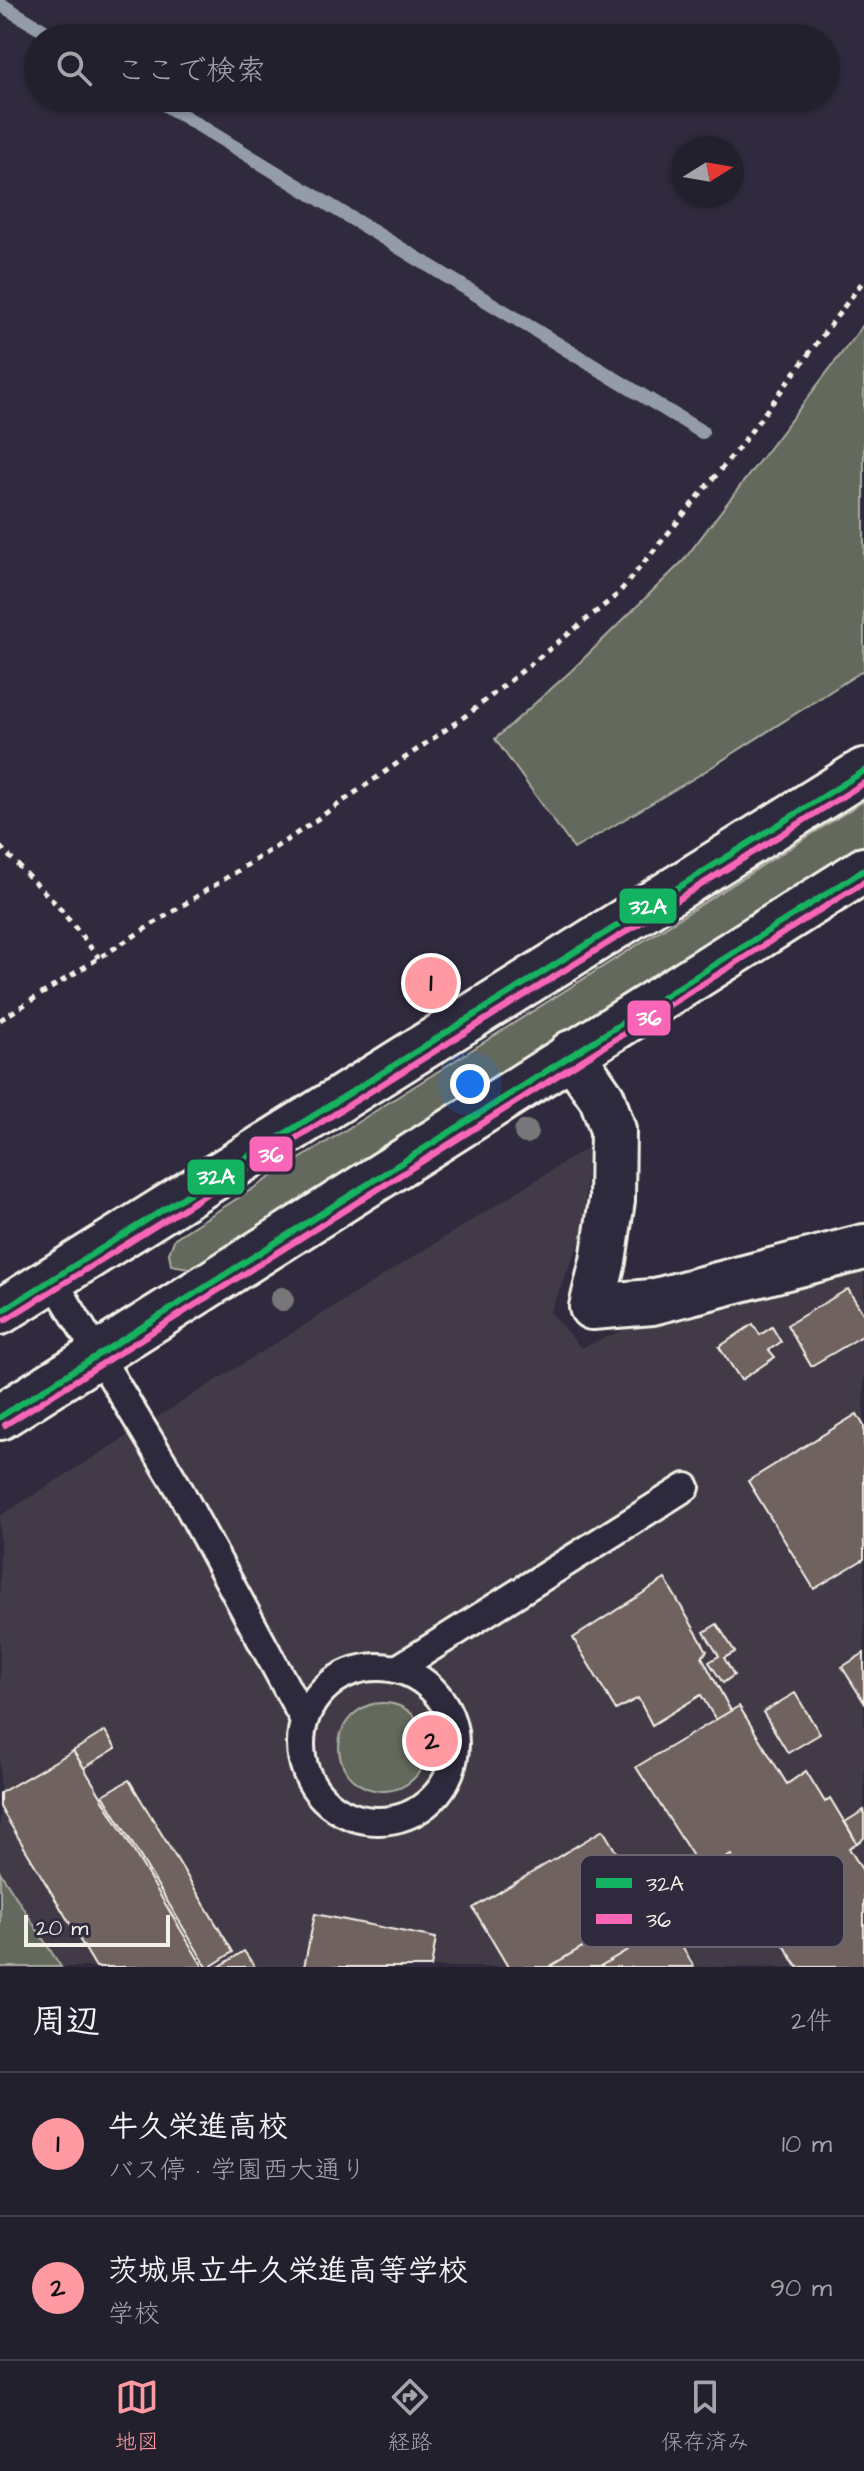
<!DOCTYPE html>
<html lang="ja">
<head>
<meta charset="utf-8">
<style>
  body { margin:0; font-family:"Architects Daughter","Klee One",sans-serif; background:#2f2d3a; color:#f1f3f6 }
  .compass { position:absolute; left:672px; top:136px; width:72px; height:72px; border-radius:50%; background:#23202e; box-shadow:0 2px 6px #0004; rotate:79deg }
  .scale { position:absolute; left:24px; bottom:20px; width:146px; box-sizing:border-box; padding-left:8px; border:4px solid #f4f1e8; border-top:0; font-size:22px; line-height:28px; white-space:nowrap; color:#f4f1e8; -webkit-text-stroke:6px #2f2a3d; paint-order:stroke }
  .you { position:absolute; left:470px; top:1084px; width:28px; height:28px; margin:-20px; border:6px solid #fff; border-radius:50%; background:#1a73e8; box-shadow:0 0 0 12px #1a73e833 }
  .badge { display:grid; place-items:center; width:52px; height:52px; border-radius:50%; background:#ff9aa2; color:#111; font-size:26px; font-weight:700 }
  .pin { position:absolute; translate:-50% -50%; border:4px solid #fff; box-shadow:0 2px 8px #0006 }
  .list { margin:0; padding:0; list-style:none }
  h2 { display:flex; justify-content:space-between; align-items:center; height:104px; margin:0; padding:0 32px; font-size:34px }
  h2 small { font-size:26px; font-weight:400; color:#a3a3aa }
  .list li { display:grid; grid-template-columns:52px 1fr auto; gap:24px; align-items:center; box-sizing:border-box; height:144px; padding:0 32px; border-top:2px solid #403e4a }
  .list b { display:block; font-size:30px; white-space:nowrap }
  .list p { margin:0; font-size:26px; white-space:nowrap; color:#a3a3aa }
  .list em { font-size:26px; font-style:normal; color:#a3a3aa }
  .icon { flex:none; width:44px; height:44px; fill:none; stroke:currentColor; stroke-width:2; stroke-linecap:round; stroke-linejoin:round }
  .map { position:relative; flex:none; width:864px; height:1967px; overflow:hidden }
  .search { position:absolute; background:#23202e; box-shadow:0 2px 6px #0004; left:24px; right:24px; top:24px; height:88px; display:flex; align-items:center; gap:20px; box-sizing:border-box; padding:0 28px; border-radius:44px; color:#a3a3aa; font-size:30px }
  .sheet { height:392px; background:#23202e }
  nav { display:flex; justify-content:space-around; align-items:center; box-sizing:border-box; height:112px; border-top:2px solid #403e4a; background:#23202e; font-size:22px; color:#a3a3aa }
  nav a { display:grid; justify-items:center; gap:4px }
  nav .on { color:#ff9aa2 }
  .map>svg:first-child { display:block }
</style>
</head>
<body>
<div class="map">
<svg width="864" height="1967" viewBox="0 0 864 1967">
  <rect width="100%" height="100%" fill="#2f2a3d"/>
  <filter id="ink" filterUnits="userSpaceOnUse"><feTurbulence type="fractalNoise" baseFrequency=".0125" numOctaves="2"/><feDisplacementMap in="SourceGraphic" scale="16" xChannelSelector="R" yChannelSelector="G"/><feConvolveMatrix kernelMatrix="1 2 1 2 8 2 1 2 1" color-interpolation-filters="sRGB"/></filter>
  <g filter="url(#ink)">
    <path fill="#423b47" d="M587 1148 584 1232 550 1312 581 1348 640 1323 864 1267V1967H0V1516Z"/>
    <g fill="#64695b" stroke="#acada2" stroke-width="2">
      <path d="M864 324V670L696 777 574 849 495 739 571 671 683 561Z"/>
      <path d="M864 801V845L194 1269 171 1265 169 1253 175 1238Z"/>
      <circle cx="383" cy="1747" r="44"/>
      <path d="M0 1872 61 1967H0Z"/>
    </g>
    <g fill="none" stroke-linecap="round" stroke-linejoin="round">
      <g stroke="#939ca8" stroke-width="14">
        <path d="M0 4 56 38"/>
        <path d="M154 98 702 432"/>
      </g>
    </g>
    <g fill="#6f625e" stroke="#f4f1e8" stroke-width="2">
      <path d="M848 1289 864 1315V1335L811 1366 787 1325Z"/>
      <path d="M753 1324 760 1335 772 1327 781 1342 769 1350 775 1357 741 1380 719 1347Z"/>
      <path d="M857 1414 864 1426V1559L814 1589 748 1481Z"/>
      <path d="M665 1579 707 1651 702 1657 731 1711 716 1720 701 1695 652 1725 638 1698 616 1710 573 1638Z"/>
      <path d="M717 1624 735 1652 724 1658 734 1675 723 1683 709 1662 719 1656 704 1632Z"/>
      <path d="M864 1653V1702L842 1667Z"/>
      <path d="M795 1693 820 1734 788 1753 763 1712Z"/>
      <path d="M739 1706 787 1784 806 1771 825 1802 830 1798 857 1843 849 1848 864 1873V1967H797L731 1855 703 1872 636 1767Z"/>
      <path d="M105 1731 116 1748 84 1768 73 1751Z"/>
      <path d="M73 1751 84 1768 203 1967H96L0 1807V1793Z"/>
      <path d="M129 1780 233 1952 210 1967H207L103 1795Z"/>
      <path d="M864 1810V1838L857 1843 845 1822Z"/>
      <path d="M603 1830 649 1907 549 1967H508L473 1908Z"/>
      <path d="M745 1881 757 1900 707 1929 691 1913 599 1967H549L683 1887 689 1890 702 1883 717 1898Z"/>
      <path d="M315 1914 436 1938 431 1967H304Z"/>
      <path d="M669 1925 694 1967H599Z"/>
      <path d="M244 1951 255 1967H219Z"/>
    </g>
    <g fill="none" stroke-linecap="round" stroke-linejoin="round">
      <g stroke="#f4f1e8" stroke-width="32">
        <g id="service">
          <path d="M53 1280 178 1487 304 1720"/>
          <circle cx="378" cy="1744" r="77"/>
          <path d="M397 1669 686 1487"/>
        </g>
      </g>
      <g stroke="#f4f1e8" stroke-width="50">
        <path id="minor" d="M571 1053 602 1098 613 1130 612 1200 603 1261 592 1307 652 1302 864 1247"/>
      </g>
      <g stroke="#f4f1e8" stroke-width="50">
        <g id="secondary">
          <path d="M0 1312 864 771"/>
          <path d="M0 1417 864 870"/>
        </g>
      </g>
      <g stroke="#f4f1e8" stroke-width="5" stroke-dasharray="6 6" stroke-linecap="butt">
        <path d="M0 847 58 906 99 958"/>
        <path d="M0 1020 290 838 471 712 617 595 737 450 864 280"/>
      </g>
      <use href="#service" stroke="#2f2a3d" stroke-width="26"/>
      <use href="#minor" stroke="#2f2a3d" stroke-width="44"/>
      <use href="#secondary" stroke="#2f2a3d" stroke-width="44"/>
      <g stroke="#2f2a3d" stroke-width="12">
        <g id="bus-1">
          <path d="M0 1312 864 771"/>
          <path d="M0 1417 864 870"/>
        </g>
      </g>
      <g stroke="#2f2a3d" stroke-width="12">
        <g id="bus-2">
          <path d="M5 1320 864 783"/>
          <path d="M5 1425 864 882"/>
        </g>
      </g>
      <use href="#bus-1" stroke="#13b361" stroke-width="6"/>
      <use href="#bus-2" stroke="#fa66b7" stroke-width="6"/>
    </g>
    <g fill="#787678">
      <circle cx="526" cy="1132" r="12"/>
      <circle cx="282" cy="1299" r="12"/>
    </g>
  </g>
  <rect x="580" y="1855" width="264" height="92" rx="12" fill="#2f2a3d" stroke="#6a6670" stroke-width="2"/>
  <rect x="596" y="1878" width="36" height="10" fill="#13b361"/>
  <rect x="596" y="1914" width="36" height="10" fill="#fa66b7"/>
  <g font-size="22" fill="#f4f1e8">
    <text x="646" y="1891">32A</text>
    <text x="646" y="1927">36</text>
  </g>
  <g stroke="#2f2a3d" stroke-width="3">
    <rect x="618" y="887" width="60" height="38" rx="8" fill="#13b361"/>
    <rect x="626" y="999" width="46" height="38" rx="8" fill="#fa66b7"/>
    <rect x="248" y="1135" width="46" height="38" rx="8" fill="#fa66b7"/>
    <rect x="186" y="1158" width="60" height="38" rx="8" fill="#13b361"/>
  </g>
  <g font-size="22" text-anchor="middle" font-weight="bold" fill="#fff">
    <text x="648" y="914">32A</text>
    <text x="649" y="1025">36</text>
    <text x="271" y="1162">36</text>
    <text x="216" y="1184">32A</text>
  </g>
</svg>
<svg class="compass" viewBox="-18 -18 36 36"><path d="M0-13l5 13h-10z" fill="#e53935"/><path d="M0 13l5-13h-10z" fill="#a3a3aa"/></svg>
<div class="scale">20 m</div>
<div class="you"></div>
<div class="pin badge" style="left:431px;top:983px">1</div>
<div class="pin badge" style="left:432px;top:1741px">2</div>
<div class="search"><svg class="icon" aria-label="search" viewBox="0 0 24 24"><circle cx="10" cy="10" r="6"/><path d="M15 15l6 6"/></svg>ここで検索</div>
</div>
<section class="sheet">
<h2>周辺<small>2件</small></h2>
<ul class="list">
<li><span class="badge">1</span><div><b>牛久栄進高校</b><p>バス停 · 学園西大通り</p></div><em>10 m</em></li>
<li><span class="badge">2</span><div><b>茨城県立牛久栄進高等学校</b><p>学校</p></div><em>90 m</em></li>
</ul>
</section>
<nav>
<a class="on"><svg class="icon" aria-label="map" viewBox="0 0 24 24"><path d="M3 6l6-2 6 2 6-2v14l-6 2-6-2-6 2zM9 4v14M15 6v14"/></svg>地図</a>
<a><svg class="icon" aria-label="directions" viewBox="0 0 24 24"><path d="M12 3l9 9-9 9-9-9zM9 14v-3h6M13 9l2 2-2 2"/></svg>経路</a>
<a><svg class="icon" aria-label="saved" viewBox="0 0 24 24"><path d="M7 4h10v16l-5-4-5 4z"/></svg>保存済み</a>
</nav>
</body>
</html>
